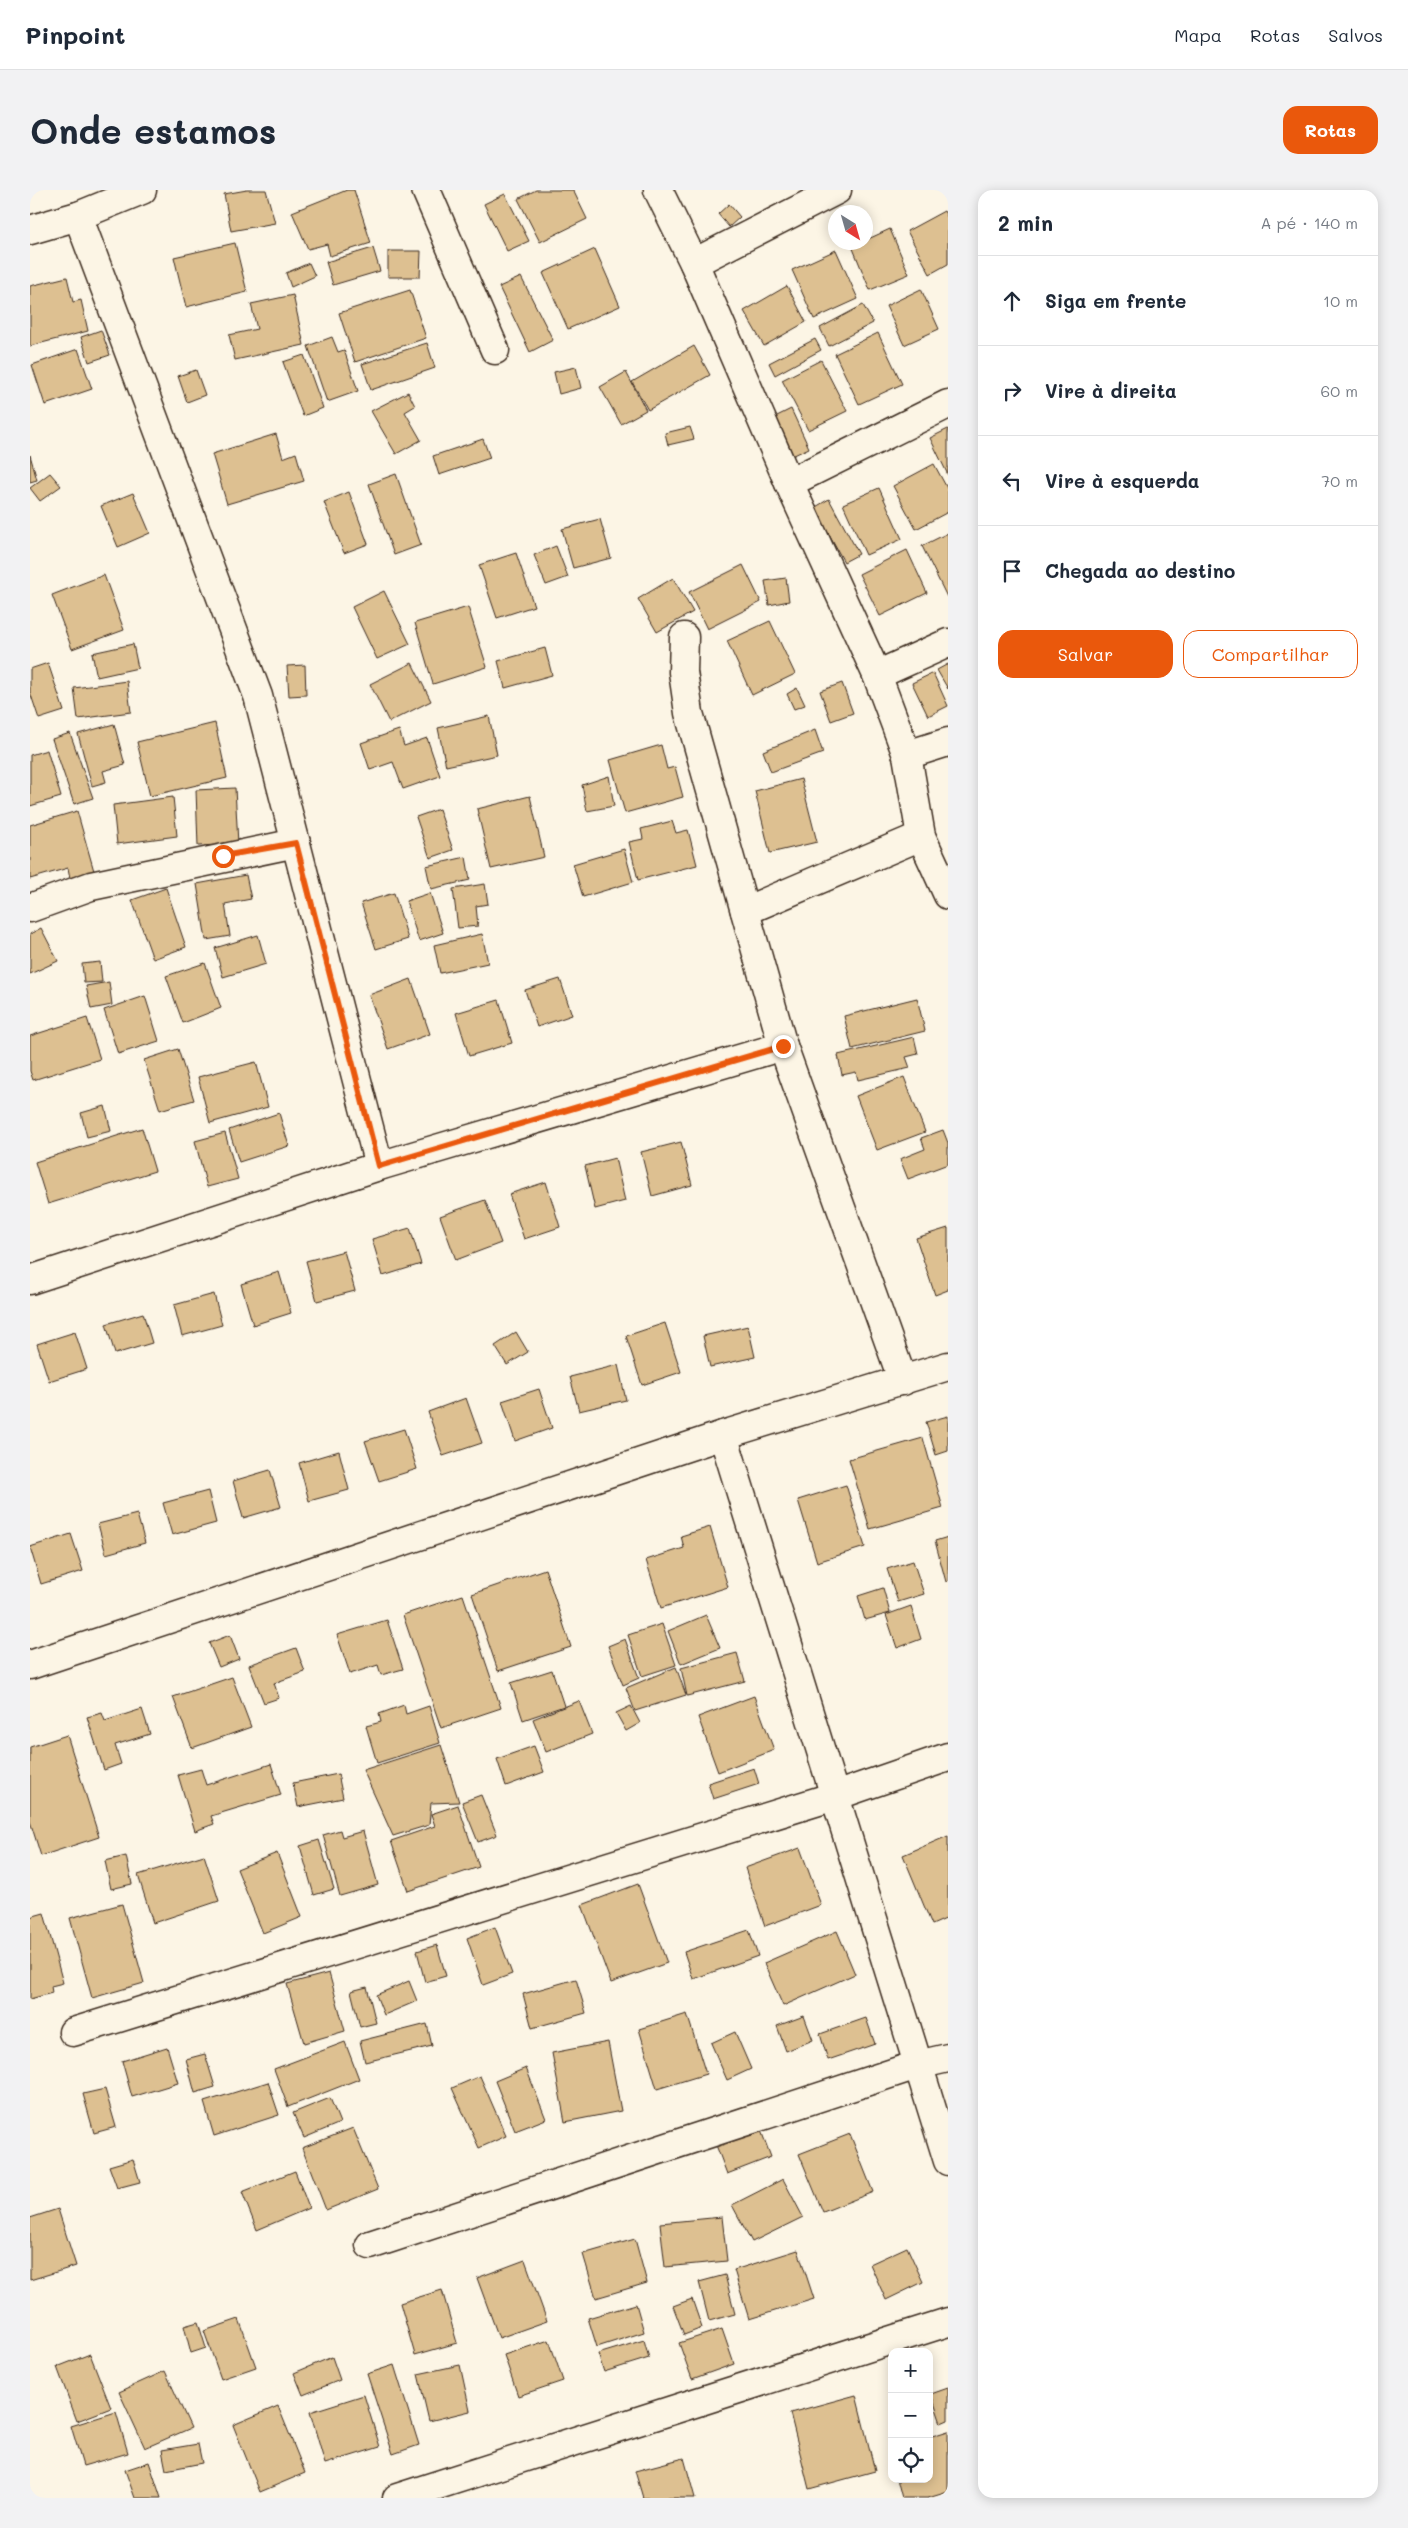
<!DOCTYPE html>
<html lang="pt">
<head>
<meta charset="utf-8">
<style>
  body { margin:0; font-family:Mali,sans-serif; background:#f2f2f3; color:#1f2937 }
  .controls { position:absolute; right:15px; bottom:15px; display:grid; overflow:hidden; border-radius:10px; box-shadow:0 2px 12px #0003 }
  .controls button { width:45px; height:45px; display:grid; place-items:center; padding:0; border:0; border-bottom:1px solid #e0e1e3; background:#fff; color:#1f2937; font:25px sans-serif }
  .compass { position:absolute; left:798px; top:15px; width:45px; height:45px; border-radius:50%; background:#fff; box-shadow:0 2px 12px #0003; rotate:143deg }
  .stop { position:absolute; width:15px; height:15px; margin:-11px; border:4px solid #ea580c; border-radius:50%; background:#fff }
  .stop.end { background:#ea580c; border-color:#fff; box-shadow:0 1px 5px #0008 }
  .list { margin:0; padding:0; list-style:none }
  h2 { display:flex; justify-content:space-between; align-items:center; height:65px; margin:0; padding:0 20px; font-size:21px }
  h2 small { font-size:16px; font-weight:400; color:#747a83 }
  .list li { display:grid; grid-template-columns:32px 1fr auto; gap:15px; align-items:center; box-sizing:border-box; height:90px; padding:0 20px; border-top:1px solid #e0e1e3 }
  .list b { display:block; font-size:19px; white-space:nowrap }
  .list em { font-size:16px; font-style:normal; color:#747a83 }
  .actions { display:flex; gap:10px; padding:15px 20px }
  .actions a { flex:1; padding:11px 0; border:1px solid #ea580c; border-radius:15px; text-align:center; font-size:18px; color:#ea580c }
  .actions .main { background:#ea580c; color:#fff }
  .icon { flex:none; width:28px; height:28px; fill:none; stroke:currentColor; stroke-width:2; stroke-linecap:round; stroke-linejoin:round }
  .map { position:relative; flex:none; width:918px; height:2308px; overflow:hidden; border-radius:15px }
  header { display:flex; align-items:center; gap:30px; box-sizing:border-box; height:70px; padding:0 25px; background:#fff; border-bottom:1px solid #e0e1e3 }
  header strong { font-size:24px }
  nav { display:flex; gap:28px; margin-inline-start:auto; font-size:18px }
  .intro { display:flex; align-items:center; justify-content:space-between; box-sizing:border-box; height:120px; padding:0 30px }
  h1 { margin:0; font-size:35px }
  .button { padding:12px 22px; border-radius:15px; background:#ea580c; color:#fff; font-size:18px; font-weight:700 }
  main { display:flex; gap:30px; padding:0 30px }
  aside { flex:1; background:#fff; border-radius:15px; box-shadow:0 2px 12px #0003 }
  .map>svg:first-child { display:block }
</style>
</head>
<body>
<header>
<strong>Pinpoint</strong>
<nav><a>Mapa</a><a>Rotas</a><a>Salvos</a></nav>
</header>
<div class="intro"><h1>Onde estamos</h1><a class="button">Rotas</a></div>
<main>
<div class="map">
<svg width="918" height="2308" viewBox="0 0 918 2308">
  <rect width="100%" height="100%" fill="#fcf5e5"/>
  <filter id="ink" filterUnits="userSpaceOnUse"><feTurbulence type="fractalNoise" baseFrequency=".02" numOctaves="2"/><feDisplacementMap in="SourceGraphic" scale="10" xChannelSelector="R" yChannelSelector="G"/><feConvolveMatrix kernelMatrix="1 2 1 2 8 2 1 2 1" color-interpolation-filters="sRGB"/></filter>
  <g filter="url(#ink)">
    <g fill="#ddc091" stroke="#3b2a1e">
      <path d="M217 0H236L245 33 201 41 194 4Z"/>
      <path d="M317 0H324L341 53 300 66 297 54 278 59 262 22Z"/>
      <path d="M506 0H543L557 29 510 52 488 9Z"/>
      <path d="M475 4 499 51 477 61 454 14Z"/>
      <path d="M699 14 710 27 699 37 688 24Z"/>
      <path d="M914 21 918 28V74L900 84 877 41Z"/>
      <path d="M860 39 879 84 840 100 822 56 836 52V50Z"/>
      <path d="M205 53 217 102 156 117 144 67Z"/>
      <path d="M343 58 350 81 303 95 296 72Z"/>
      <path d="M565 59 590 116 538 139 513 83Z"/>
      <path d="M806 60 828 109 784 129 762 80Z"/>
      <path d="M358 61H391L390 87H358Z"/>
      <path d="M279 73 285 86 261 97 256 83Z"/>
      <path d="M37 87 43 112 51 110 58 141 0 156V96Z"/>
      <path d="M491 87 523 150 500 162 469 97Z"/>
      <path d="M757 96 776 132 734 156 714 121Z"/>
      <path d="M891 99 909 139 874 155 856 116Z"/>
      <path d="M380 100 396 148 325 172 309 123Z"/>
      <path d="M263 105 274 155 205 170 199 145 227 139 221 114Z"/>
      <path d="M833 115 843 133 799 156 790 138Z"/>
      <path d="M71 140 80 165 59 172 51 147Z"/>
      <path d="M848 143 872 194 829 214 805 164Z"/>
      <path d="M302 147 308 162 314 160 328 201 297 212 278 156Z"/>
      <path d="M785 149 791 160 745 185 739 173Z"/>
      <path d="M397 153 405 178 341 200 332 174Z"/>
      <path d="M664 156 680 185 618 220 602 192Z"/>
      <path d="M48 159 62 199 15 215 2 175Z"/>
      <path d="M274 165 293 218 273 226 253 172Z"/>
      <path d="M791 170 817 221 778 240 752 190Z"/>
      <path d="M546 177 551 198 529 204 524 182Z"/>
      <path d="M166 180 175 205 157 212 148 186Z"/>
      <path d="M596 182 616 220 591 234 570 197Z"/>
      <path d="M378 202 385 216 375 222 391 250 366 264 341 221Z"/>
      <path d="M761 219 779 258 760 267 741 229Z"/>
      <path d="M660 237 664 249 638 255 635 243Z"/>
      <path d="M918 239V285L900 248Z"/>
      <path d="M246 244 253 268 266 263 274 291 197 314 182 264Z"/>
      <path d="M453 249 460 268 409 285 403 266Z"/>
      <path d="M0 265 7 290 0 292Z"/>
      <path d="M904 274 918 300V322L886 339 863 296Z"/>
      <path d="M20 283 31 296 10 311 0 298Z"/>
      <path d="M366 284 391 355 364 365 339 294Z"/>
      <path d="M849 298 872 349 836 365 813 314Z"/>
      <path d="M319 302 338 354 314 363 294 312Z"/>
      <path d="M103 303 120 343 88 357 71 316Z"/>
      <path d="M799 309 829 364 814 372 784 318Z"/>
      <path d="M570 329 581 368 543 378 532 339Z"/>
      <path d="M918 343V406L917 407 892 356Z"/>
      <path d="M526 356 538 387 516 395 504 365Z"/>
      <path d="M877 360 897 403 850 426 829 384Z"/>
      <path d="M486 363 504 416 467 428 449 375Z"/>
      <path d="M713 375 731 412 677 439 659 402Z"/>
      <path d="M74 385 94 440 42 459 22 405Z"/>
      <path d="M643 388 663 422 627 442 608 409Z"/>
      <path d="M756 388 759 411 739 415 735 391Z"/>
      <path d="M354 401 380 454 347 469 322 417Z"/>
      <path d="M438 417 457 477 403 494 385 433Z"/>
      <path d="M740 431 765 484 722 505 697 451Z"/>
      <path d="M103 454 108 478 67 487 62 463Z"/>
      <path d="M515 458 522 485 475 498 468 471Z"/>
      <path d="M18 473 34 521 9 529 0 502V479Z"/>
      <path d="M382 473 401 511 359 532 340 494Z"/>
      <path d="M918 474V499L907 480Z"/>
      <path d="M275 475 276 505 259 506 257 476Z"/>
      <path d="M903 483 918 516 898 526 882 493Z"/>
      <path d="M97 491 101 522 48 529 44 498Z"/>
      <path d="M812 493 823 523 801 531 790 501Z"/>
      <path d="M767 498 775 515 764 519 757 504Z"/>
      <path d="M459 526 467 565 416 576 408 538Z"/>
      <path d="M185 533 197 588 120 606 107 552Z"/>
      <path d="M84 534 95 575 73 581 76 592 62 596 48 544Z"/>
      <path d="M369 540 374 556 397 548 410 586 373 599 363 572 340 580 331 553Z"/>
      <path d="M785 540 793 563 741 582 733 561Z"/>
      <path d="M40 543 63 608 44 614 22 549Z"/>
      <path d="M631 555 637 579 645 577 653 607 595 623 580 570Z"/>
      <path d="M17 560 31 607 0 616V565Z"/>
      <path d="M579 586 584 616 557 621 552 595Z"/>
      <path d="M771 589 787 652 740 663 725 601Z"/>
      <path d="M205 598 208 654 168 656 166 600Z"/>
      <path d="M500 606 514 667 461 679 447 619Z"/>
      <path d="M143 607 147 646 87 654 83 615Z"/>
      <path d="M409 619 423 660 400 668 386 627Z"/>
      <path d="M47 621 64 681 40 688 38 678 0 689V635Z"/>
      <path d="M642 631 646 643 658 640 667 675 608 690 599 652 613 649 611 639Z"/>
      <path d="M594 659 603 692 553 707 543 674Z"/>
      <path d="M436 667 440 690 401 699 396 676Z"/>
      <path d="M216 685 221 709 195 714 200 746 176 750 167 694Z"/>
      <path d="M455 694 458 714 446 716 448 736 428 738 423 699Z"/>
      <path d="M136 698 156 757 123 769 102 710Z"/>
      <path d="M364 703 378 749 346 759 331 713Z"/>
      <path d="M400 703 413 743 389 751 376 711Z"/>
      <path d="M11 738 28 771 0 784V744Z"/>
      <path d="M452 744 458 773 410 783 404 755Z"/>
      <path d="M228 745 236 774 193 787 185 758Z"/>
      <path d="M70 772 72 792 54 793 52 774Z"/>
      <path d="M175 773 191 818 153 833 136 786Z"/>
      <path d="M381 789 400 844 358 859 339 805Z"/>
      <path d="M530 789 542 825 507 837 495 800Z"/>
      <path d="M79 792 82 815 61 819 56 796Z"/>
      <path d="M115 806 129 851 88 864 74 820Z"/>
      <path d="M887 808 895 841 822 859 814 826Z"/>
      <path d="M469 810 482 853 439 866 426 823Z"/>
      <path d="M57 828 70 869 3 890 0 881V846Z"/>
      <path d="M884 847 888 864 876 867 880 878 828 890 826 882 812 885 808 865Z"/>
      <path d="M148 859 164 910 130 920 114 870Z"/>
      <path d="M226 872 238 917 180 933 168 887Z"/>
      <path d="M874 887 895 942 847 960 826 906Z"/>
      <path d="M75 916 81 941 57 947 51 923Z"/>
      <path d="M249 923 259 956 209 972 199 940Z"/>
      <path d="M112 938 125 981 18 1014 5 972Z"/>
      <path d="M913 940 918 953V974L878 989 870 969 895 959 891 948Z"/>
      <path d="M195 943 208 989 177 997 165 951Z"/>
      <path d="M651 952 662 995 622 1006 611 962Z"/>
      <path d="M585 968 595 1011 565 1019 555 976Z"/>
      <path d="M516 992 530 1037 494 1049 479 1004Z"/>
      <path d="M455 1010 471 1053 426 1070 410 1026Z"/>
      <path d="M380 1038 391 1074 353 1086 342 1049Z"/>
      <path d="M918 1038V1100L905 1105 886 1048Z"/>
      <path d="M314 1061 325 1101 287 1111 276 1071Z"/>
      <path d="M249 1082 261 1123 223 1135 211 1094Z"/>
      <path d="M184 1104 192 1135 152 1146 144 1115Z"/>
      <path d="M113 1123 122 1153 85 1164 76 1134Z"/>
      <path d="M635 1133 651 1182 612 1195 596 1146Z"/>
      <path d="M718 1136 725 1167 680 1177 673 1146Z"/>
      <path d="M45 1142 57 1179 19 1191 7 1154Z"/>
      <path d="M486 1142 498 1162 477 1175 465 1156Z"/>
      <path d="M588 1175 596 1210 549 1221 540 1187Z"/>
      <path d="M509 1199 522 1238 485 1251 472 1211Z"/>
      <path d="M436 1208 452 1253 413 1266 398 1222Z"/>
      <path d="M918 1226V1261L906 1265 896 1232Z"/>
      <path d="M374 1239 387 1279 349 1291 335 1251Z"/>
      <path d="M893 1248 913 1318 840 1339 819 1269Z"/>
      <path d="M309 1261 319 1300 279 1311 269 1273Z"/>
      <path d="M240 1280 251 1317 213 1328 203 1291Z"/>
      <path d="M816 1295 835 1357 787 1372 768 1310Z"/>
      <path d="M178 1301 186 1333 142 1345 133 1313Z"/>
      <path d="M107 1324 115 1353 76 1364 68 1334Z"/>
      <path d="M680 1337 698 1397 631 1418 616 1370 654 1358 651 1346Z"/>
      <path d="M41 1344 53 1381 11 1394 0 1357Z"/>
      <path d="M918 1347V1391L916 1392 905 1351Z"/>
      <path d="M883 1371 894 1404 868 1412 857 1379Z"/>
      <path d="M515 1379 541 1457 468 1481 442 1404Z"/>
      <path d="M853 1398 860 1423 835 1430 828 1406Z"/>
      <path d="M433 1405 471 1518 411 1538 373 1425Z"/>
      <path d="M881 1416 891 1449 867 1458 856 1425Z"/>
      <path d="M676 1425 690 1458 651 1474 638 1441Z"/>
      <path d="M357 1430 373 1479 351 1485 348 1475 320 1484 307 1445Z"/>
      <path d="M632 1434 646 1475 612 1486 598 1445Z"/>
      <path d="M200 1445 209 1469 189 1477 179 1453Z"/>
      <path d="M595 1449 609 1488 593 1495 578 1456Z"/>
      <path d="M266 1458 275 1482 244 1493 249 1508 234 1513 219 1475Z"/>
      <path d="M707 1463 715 1491 657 1506 651 1478Z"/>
      <path d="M646 1477 656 1505 605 1521 596 1498Z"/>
      <path d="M522 1480 534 1516 493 1530 481 1493Z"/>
      <path d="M202 1487 221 1537 162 1558 143 1507Z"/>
      <path d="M724 1506 744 1560 688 1582 668 1527Z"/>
      <path d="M549 1511 562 1544 516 1562 503 1529Z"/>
      <path d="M374 1515 376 1524 399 1516 410 1553 347 1573 336 1536 351 1532 349 1524Z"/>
      <path d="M601 1516 610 1533 596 1541 586 1523Z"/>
      <path d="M112 1519 120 1544 85 1555 91 1574 74 1580 57 1527 72 1523 75 1531Z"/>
      <path d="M37 1545 69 1647 11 1666 0 1631V1557Z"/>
      <path d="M411 1555 429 1612 401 1613 399 1635 363 1646 333 1580Z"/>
      <path d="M504 1556 514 1582 476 1596 467 1569Z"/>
      <path d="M241 1574 251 1605 181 1626 184 1634 165 1641 148 1585 171 1579 176 1595Z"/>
      <path d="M724 1578 729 1594 683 1609 678 1593Z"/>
      <path d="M308 1584 313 1608 268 1617 263 1593Z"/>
      <path d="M451 1605 467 1645 448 1652 432 1612Z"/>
      <path d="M428 1615 449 1677 378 1701 361 1651 405 1636 401 1624Z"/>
      <path d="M310 1640 312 1647 333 1641 348 1695 310 1706 293 1645Z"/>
      <path d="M918 1646V1728L902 1735 873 1665Z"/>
      <path d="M289 1650 304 1699 284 1705 270 1656Z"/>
      <path d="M770 1658 791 1715 735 1736 715 1678Z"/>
      <path d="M247 1663 272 1727 233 1743 207 1679Z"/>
      <path d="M174 1665 189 1711 123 1733 108 1685Z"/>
      <path d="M96 1666 102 1694 81 1699 75 1671Z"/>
      <path d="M608 1694 637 1773 581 1793 552 1715Z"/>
      <path d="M92 1714 114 1793 62 1808 40 1728Z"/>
      <path d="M14 1723 33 1793 21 1796 22 1803 0 1809V1727Z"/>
      <path d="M465 1737 482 1784 453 1795 437 1748Z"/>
      <path d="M719 1740 728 1766 663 1789 654 1762Z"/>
      <path d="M807 1741 825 1784 753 1816 734 1773Z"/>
      <path d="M407 1755 416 1786 395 1792 387 1761Z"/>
      <path d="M299 1783 315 1841 274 1853 257 1794Z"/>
      <path d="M546 1789 556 1823 502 1838 493 1804Z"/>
      <path d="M379 1791 387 1811 354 1825 346 1805Z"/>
      <path d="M337 1797 346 1833 330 1837 321 1801Z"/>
      <path d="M657 1824 676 1884 627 1899 609 1839Z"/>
      <path d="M774 1826 783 1850 756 1861 747 1836Z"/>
      <path d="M836 1828 845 1854 798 1870 790 1844Z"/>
      <path d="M397 1834 402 1856 335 1872 330 1851Z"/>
      <path d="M705 1842 721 1879 697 1890 681 1853Z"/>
      <path d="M315 1852 329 1889 258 1917 244 1879Z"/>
      <path d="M578 1852 591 1921 535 1932 522 1863Z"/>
      <path d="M137 1857 148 1893 102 1907 92 1871Z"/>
      <path d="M175 1864 185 1897 165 1903 156 1869Z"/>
      <path d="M496 1878 516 1929 485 1941 465 1891Z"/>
      <path d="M450 1886 476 1946 449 1958 422 1898Z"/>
      <path d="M238 1892 249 1925 184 1946 174 1912Z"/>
      <path d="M75 1899 86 1937 64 1943 53 1904Z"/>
      <path d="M300 1908 310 1933 274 1948 263 1923Z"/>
      <path d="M323 1938 348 1999 296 2020 272 1958Z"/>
      <path d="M730 1938 741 1967 697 1984 686 1955Z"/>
      <path d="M820 1944 843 2002 793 2022 769 1964Z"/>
      <path d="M103 1969 110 1992 87 1998 79 1976Z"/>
      <path d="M265 1981 279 2018 227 2040 212 2002Z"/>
      <path d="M753 1989 773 2027 722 2052 702 2015Z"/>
      <path d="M28 2019 46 2076 0 2090V2028Z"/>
      <path d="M692 2027 697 2071 635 2077 630 2033Z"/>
      <path d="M605 2049 617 2093 566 2108 553 2064Z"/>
      <path d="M877 2057 893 2092 856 2110 840 2074Z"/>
      <path d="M768 2060 784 2109 719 2129 704 2080Z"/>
      <path d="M495 2070 517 2131 469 2148 447 2088Z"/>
      <path d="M695 2085 705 2124 679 2131 669 2092Z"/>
      <path d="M412 2100 427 2153 385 2165 370 2113Z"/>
      <path d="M662 2109 672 2138 654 2145 643 2116Z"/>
      <path d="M606 2114 614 2142 567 2157 558 2128Z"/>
      <path d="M209 2129 226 2177 191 2189 174 2141Z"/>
      <path d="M168 2132 176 2158 161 2163 154 2136Z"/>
      <path d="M692 2139 704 2174 662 2189 649 2153Z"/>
      <path d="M519 2150 533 2191 488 2206 474 2165Z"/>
      <path d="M614 2150 619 2168 574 2182 568 2164Z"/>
      <path d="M60 2164 81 2218 47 2231 27 2177Z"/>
      <path d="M302 2167 310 2190 273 2205 264 2183Z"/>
      <path d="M364 2175 389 2255 363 2264 337 2184Z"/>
      <path d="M430 2175 440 2221 399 2231 388 2184Z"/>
      <path d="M135 2181 161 2238 115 2258 89 2202Z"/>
      <path d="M918 2198V2230L911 2233 901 2204Z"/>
      <path d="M334 2205 350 2257 295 2274 280 2222Z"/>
      <path d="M826 2205 845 2281 779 2299 760 2223Z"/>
      <path d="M248 2216 275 2283 230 2302 203 2235Z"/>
      <path d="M86 2222 98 2263 53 2276 41 2236Z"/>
      <path d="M918 2241V2302L898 2308H872L867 2289H899V2247Z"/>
      <path d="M168 2254 172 2273 136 2280 132 2260Z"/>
      <path d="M654 2268 665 2308H613L605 2281Z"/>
      <path d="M119 2272 131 2308H105L95 2280Z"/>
    </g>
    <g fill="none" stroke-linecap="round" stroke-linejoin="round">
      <g stroke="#3b2a1e" stroke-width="31">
        <g id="minor">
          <path d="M396 0 465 160"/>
          <path d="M628 0 664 73 759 293 847 485 877 565 891 646 918 705"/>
          <path d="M48 26 228 506 349 976"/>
          <path d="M0 40 48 26 112 0"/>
          <path d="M664 73 807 0"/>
          <path d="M759 293 918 214"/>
          <path d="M654 447 653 482 659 523 753 856 873 1191"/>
          <path d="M847 485 918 453"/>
          <path d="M877 565 918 552"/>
          <path d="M0 718 61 696 266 653"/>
          <path d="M715 721 891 646"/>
          <path d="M0 1090 349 976 753 856"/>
          <path d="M693 1245 918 1971"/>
          <path d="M0 1475 693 1245 918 1176"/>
          <path d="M43 1842 805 1606 918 1567"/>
          <path d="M340 2055 887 1875 918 1868"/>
          <path d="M367 2308 918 2132"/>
        </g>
      </g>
      <use href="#minor" stroke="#fcf5e5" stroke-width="28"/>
    </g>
  </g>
  <g fill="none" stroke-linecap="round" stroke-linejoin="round" filter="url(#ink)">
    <path stroke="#ea580c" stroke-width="6" d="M193 666 266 653 349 976 753 856"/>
  </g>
</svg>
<div class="controls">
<button>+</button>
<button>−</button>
<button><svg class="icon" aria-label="locate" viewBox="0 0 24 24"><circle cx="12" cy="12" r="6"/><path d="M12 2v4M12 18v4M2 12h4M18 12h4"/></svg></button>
</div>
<svg class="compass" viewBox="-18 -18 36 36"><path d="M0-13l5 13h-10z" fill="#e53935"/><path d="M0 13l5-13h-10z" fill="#747a83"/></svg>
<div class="stop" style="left:193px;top:666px"></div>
<div class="stop end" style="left:753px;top:856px"></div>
</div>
<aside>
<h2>2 min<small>A pé · 140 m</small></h2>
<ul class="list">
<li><svg class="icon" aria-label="ahead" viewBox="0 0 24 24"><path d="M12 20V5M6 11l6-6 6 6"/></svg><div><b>Siga em frente</b></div><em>10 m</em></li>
<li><svg class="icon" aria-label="right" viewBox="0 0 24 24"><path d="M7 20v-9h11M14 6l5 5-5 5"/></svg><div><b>Vire à direita</b></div><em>60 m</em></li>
<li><svg class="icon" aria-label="left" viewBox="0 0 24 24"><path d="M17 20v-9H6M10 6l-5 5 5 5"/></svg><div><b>Vire à esquerda</b></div><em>70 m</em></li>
<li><svg class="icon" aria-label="arrive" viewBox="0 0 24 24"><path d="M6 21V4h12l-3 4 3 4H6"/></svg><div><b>Chegada ao destino</b></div></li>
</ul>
<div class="actions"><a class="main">Salvar</a><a>Compartilhar</a></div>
</aside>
</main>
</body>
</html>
